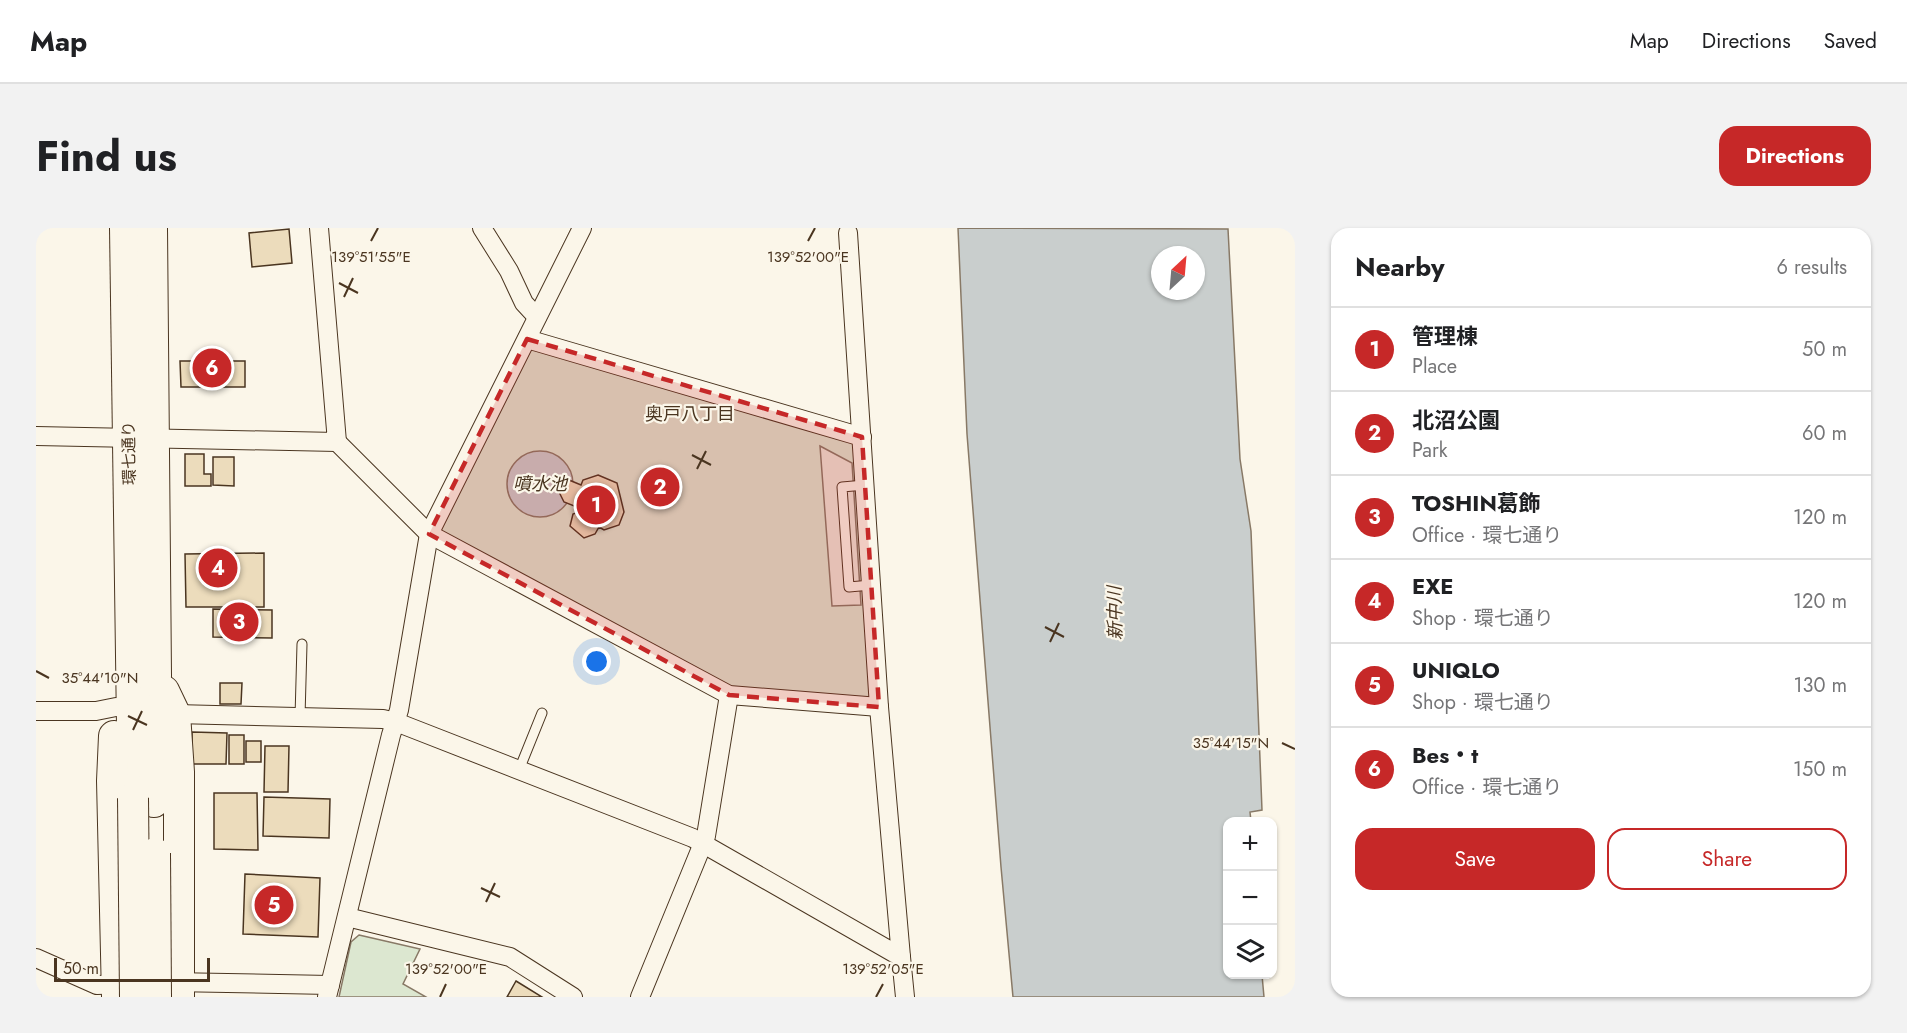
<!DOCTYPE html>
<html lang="en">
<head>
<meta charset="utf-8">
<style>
  body { margin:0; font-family:Jost,"Noto Sans JP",sans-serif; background:#f2f2f2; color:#202124 }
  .controls { position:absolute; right:18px; bottom:18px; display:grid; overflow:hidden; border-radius:12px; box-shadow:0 2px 4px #0004 }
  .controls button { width:54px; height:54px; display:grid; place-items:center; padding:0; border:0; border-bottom:2px solid #e0e0e0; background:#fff; color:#202124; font:30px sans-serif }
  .compass { position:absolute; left:1115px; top:18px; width:54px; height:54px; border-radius:50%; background:#fff; box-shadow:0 2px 4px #0004; rotate:26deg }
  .scale { position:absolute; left:18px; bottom:15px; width:156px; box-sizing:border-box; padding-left:6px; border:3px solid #4a3520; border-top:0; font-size:16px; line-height:21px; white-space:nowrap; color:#4a3520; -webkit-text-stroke:4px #fbf6e9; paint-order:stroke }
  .you { position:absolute; left:561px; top:434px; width:21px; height:21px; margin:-15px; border:4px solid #fff; border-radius:50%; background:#1a73e8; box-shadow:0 0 0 9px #1a73e833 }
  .badge { display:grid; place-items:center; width:39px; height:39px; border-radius:50%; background:#c62828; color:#fff; font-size:20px; font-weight:700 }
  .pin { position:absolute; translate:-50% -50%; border:3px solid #fff; box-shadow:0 2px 6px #0006 }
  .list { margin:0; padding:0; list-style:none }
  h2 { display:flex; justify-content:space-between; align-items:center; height:78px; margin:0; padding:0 24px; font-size:26px }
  h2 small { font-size:20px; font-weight:400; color:#757577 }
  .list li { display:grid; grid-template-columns:39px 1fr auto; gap:18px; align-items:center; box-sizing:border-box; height:84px; padding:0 24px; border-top:2px solid #e0e0e0 }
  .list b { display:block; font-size:22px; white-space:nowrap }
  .list p { margin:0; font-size:20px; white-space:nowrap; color:#757577 }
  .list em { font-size:20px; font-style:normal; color:#757577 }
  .actions { display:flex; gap:12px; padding:18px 24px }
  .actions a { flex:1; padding:14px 0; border:2px solid #c62828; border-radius:18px; text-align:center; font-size:21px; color:#c62828 }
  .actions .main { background:#c62828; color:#fff }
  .icon { flex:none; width:33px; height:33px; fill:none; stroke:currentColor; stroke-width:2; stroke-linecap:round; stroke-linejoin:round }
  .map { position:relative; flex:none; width:1259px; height:769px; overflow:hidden; border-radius:18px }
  header { display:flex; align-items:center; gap:36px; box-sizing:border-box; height:84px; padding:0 30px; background:#fff; border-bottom:2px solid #e0e0e0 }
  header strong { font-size:28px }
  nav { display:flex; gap:33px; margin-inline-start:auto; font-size:21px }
  .intro { display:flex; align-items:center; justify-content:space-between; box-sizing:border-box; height:144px; padding:0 36px }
  h1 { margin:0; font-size:42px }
  .button { padding:15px 27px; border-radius:18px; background:#c62828; color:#fff; font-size:21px; font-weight:700 }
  main { display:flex; gap:36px; padding:0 36px }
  aside { flex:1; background:#fff; border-radius:18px; box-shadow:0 2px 4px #0004 }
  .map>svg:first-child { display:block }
</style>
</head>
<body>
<header>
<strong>Map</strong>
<nav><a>Map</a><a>Directions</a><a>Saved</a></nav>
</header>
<div class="intro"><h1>Find us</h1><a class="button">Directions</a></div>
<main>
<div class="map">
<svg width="1259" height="769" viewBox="0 0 1259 769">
  <rect width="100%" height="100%" fill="#fbf6e9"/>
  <g fill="#dce7d0" stroke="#887966" stroke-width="1.5">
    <path d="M494 115 822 211 839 475 695 460 400 306Z"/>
    <path d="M323 707 384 721 367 756 390 769H303L315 714Z"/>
  </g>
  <path fill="#ede7d9" stroke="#887966" stroke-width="1.5" d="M784 218 816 235 825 377 796 378Z"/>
  <g fill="#c9cecd" stroke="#887966" stroke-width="1.5" fill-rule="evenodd">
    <path d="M922 0 1192 1 1204 231 1215 303 1226 582 1214 584 1215 593 1192 594V746L1226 747 1228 769H977L965 639 931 206ZM1124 27H1160V63H1124Z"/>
    <circle cx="504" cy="256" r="33"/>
  </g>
  <g fill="#ecdcbc" stroke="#4a3520" stroke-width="1.5">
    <path d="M253 1 256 35 216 39 213 5Z"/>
    <path d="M144 133H209V159H145Z"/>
    <path d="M149 226H168V246H175V258H149Z"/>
    <path d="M177 229H198V258L177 257Z"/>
    <path d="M562 247 581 255 588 284 583 297 568 302 563 299 559 306 548 310 534 298 537 286 543 284 541 279 528 274 522 262 533 252 545 257 547 252Z"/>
    <path d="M228 325V379H150L149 326Z"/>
    <path d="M177 381 236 382V410L177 409Z"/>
    <path d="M184 455H206L205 476H184Z"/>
    <path d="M156 504 191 505 190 536H156Z"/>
    <rect x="193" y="507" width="15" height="29"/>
    <rect x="210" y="513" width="15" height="21"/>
    <path d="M229 518H253L252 564H228Z"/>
    <path d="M178 565H221L222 622 178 621Z"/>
    <path d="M228 569 294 571 293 610 227 608Z"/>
    <path d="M209 646 284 650 282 709 207 706Z"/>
    <path d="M480 753 506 769H471Z"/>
  </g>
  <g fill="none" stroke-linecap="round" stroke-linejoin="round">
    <g stroke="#4a3520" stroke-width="11">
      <g id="lane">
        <path d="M829 257 806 259 813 359 835 357"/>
        <path d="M264 489 266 416"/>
        <path d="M483 542 506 485"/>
      </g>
    </g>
    <g stroke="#4a3520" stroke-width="20">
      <g id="street">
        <path d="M446 0 473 43 488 75 501 89"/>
        <path d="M491 111 826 209"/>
        <path d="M0 208 301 214 283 0"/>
        <path d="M301 214 393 306 693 467 843 479"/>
        <path d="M0 483H60L80 479"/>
        <path d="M139 486 347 491 360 494 657 610 865 729 843 479 812 5"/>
        <path d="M311 689 474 729 537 769"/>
        <path d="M865 729 869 769"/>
        <path d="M0 730 61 757 89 756"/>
        <path d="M134 754 294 757"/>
        <path d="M291 769 355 507 363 482 393 306 546 0"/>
        <path d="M604 769 670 608 693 467"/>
      </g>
    </g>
    <g stroke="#4a3520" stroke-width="32">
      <g id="primary">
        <path d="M89 0 97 570"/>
        <path d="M116 0 120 447 118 574"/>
        <path d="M128 463 139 486 143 544V769"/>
        <path d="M78 508 76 553 81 769"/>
      </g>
    </g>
    <use href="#lane" stroke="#fbf6e9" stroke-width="9"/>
    <use href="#street" stroke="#fbf6e9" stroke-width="18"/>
    <use href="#primary" stroke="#fbf6e9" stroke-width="30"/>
    <g stroke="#4a3520" stroke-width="32" stroke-linecap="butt">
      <g id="primary-bridge">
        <path d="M97 570 99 769"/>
        <path d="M119 625 120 769"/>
      </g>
    </g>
    <use href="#primary-bridge" stroke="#fbf6e9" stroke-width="30"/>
  </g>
  <path fill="#c62828" fill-opacity="0.2" stroke="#c62828" stroke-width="4.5" stroke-dasharray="12 8" stroke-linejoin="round" d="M491 111 826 209 843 479 693 467 393 306Z"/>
  <path fill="none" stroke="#4a3520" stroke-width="2" d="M335 13 342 0M772 13 779 0M303 55 322 65M308 69 317 50M656 227 675 237M661 241 670 223M1009 399 1028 409M1014 414 1023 395M0 443 13 450M92 488 111 497M97 502 106 483M1246 515 1259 521M445 660 464 669M450 674 459 655M404 769 410 756M840 769 847 756"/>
  <g text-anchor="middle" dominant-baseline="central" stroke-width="4.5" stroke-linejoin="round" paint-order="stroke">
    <g font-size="16" fill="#4a3520" stroke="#fbf6e9">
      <text transform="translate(93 225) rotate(-91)">環七通り</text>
    </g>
    <g font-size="18" fill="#4a3520" stroke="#fbf6e9">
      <text x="654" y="186">奥戸八丁目</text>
    </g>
    <g font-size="18" font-style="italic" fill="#4a3520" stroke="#fbf6e9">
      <text x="504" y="256">噴水池</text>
      <text transform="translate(1079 385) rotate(-91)">新中川</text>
    </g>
  </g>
  <g font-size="15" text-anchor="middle" fill="#4a3520" stroke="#fbf6e9" stroke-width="4.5" stroke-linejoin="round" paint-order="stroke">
    <text x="772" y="34">139°52'00"E</text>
    <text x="335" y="34">139°51'55"E</text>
    <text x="64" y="455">35°44'10"N</text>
    <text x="1195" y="520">35°44'15"N</text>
    <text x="410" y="746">139°52'00"E</text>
    <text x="847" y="746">139°52'05"E</text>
  </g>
</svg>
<div class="controls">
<button>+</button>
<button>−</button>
<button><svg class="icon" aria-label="layers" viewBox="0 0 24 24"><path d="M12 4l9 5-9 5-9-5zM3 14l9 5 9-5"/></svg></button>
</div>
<svg class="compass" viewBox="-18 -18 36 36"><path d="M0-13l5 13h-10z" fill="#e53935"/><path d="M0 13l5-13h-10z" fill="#757577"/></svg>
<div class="scale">50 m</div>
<div class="you"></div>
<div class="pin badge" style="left:560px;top:277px">1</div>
<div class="pin badge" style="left:624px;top:259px">2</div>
<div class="pin badge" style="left:203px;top:394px">3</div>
<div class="pin badge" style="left:182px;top:340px">4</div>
<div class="pin badge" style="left:238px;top:677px">5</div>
<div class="pin badge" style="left:176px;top:140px">6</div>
</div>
<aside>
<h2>Nearby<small>6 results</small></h2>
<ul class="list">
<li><span class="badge">1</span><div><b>管理棟</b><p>Place</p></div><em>50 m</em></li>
<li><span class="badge">2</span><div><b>北沼公園</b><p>Park</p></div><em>60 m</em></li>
<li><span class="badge">3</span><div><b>TOSHIN葛飾</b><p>Office · 環七通り</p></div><em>120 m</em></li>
<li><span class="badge">4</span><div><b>EXE</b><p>Shop · 環七通り</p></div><em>120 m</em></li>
<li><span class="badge">5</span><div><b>UNIQLO</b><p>Shop · 環七通り</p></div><em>130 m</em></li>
<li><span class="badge">6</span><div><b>Bes・t</b><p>Office · 環七通り</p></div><em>150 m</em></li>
</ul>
<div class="actions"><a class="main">Save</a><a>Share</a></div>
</aside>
</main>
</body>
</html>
